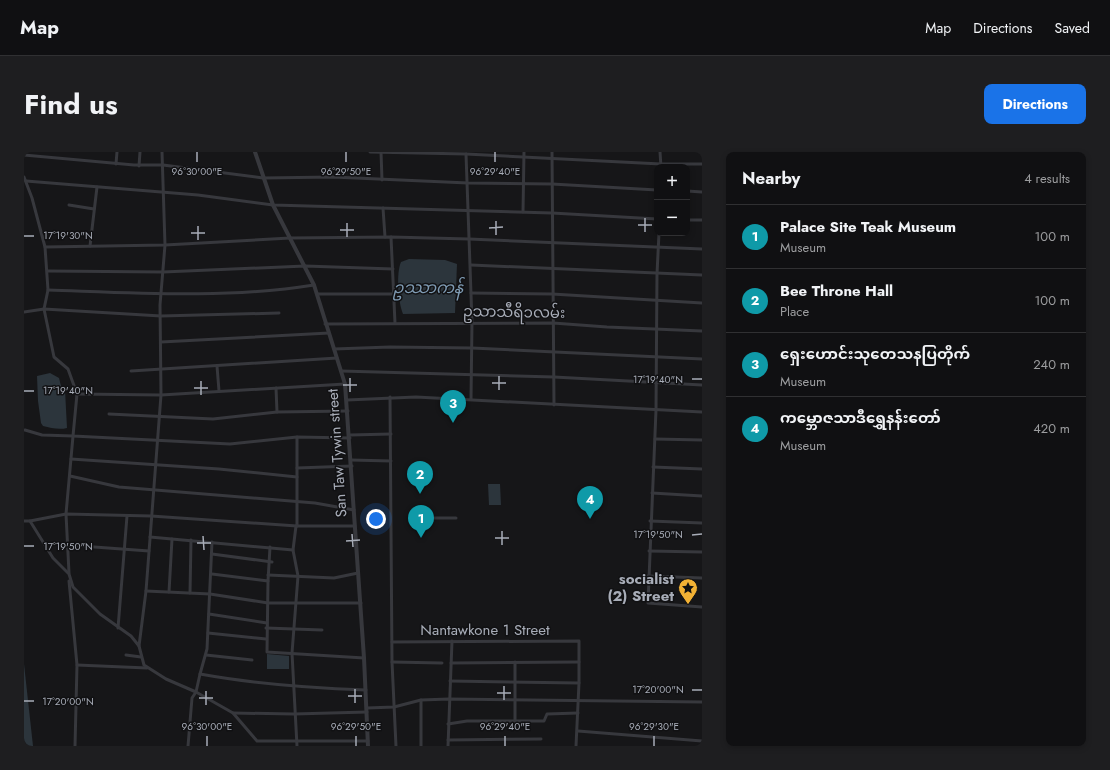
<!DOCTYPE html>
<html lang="en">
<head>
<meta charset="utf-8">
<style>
  body { margin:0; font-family:Jost,"Noto Sans Myanmar",sans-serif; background:#1e1e20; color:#f1f3f6 }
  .controls { position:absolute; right:12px; top:12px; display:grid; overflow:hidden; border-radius:8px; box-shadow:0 2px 6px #0003 }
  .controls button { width:36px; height:36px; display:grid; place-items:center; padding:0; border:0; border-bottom:1px solid #303032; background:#101012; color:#f1f3f6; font:20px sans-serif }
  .you { position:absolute; left:352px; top:367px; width:14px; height:14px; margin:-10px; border:3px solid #fff; border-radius:50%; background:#1a73e8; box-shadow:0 0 0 6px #1a73e833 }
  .badge { display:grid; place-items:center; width:26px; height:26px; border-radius:50%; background:#1a73e8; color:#fff; font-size:13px; font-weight:700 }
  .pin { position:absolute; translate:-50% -33px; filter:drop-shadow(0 1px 2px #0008) }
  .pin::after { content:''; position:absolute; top:21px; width:14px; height:12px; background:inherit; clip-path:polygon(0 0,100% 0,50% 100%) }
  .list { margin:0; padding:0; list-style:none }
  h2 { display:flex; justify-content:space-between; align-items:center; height:52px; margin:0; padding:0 16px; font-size:17px }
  h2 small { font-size:13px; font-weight:400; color:#9c9d9f }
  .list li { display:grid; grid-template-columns:26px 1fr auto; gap:12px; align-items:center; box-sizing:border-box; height:64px; padding:0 16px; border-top:1px solid #303032 }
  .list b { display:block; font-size:15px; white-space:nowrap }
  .list p { margin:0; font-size:13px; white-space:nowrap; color:#9c9d9f }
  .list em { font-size:13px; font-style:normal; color:#9c9d9f }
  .map { position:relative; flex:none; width:678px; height:594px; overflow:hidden; border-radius:8px }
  header { display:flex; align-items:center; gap:24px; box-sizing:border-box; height:56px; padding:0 20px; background:#101012; border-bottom:1px solid #303032 }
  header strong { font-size:19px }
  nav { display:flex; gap:22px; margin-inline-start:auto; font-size:14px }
  .intro { display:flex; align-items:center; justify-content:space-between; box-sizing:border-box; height:96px; padding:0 24px }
  h1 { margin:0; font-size:28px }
  .button { padding:10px 18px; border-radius:8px; background:#1a73e8; color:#fff; font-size:14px; font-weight:700 }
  main { display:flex; gap:24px; padding:0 24px }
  aside { flex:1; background:#101012; border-radius:8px; box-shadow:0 2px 6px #0003 }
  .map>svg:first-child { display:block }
</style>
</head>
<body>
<header>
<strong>Map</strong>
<nav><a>Map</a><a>Directions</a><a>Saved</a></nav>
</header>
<div class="intro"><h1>Find us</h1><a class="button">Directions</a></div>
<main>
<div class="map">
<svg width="678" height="594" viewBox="0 0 678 594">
  <rect width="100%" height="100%" fill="#161618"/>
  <g fill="#2c353c">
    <path d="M385 107 421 108 433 112 431 161 379 162C374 150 372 121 377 110Z"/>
    <path d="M26 221 35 226 38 238H41L43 276C35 278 27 276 19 274L17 271 14 249 13 224Z"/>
    <path d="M464 332H476L477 353H465Z"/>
    <path d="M243 502 265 504V517H243Z"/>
    <path d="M0 512 9 594H0Z"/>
  </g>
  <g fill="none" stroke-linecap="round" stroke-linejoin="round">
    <g stroke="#37383d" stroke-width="3">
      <path d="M346 0 442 2 637 12H678"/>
      <path d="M357 0 358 28"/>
      <path d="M528 0 530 253"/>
      <path d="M636 0 637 15"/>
      <path d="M442 2 448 170 447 247"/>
      <path d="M0 3 110 13H139L239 26 309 25 444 31 528 32 633 38"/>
      <path d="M92 12 93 0"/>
      <path d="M115 14 116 0"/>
      <path d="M0 25 8 46 21 95 24 138 20 157 30 205 44 217 53 242 49 284 206 292 273 285 326 286"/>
      <path d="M2 29 174 43 249 53 528 61 633 67"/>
      <path d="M663 39 678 40"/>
      <path d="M45 53 70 57"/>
      <path d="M359 56 361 85"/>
      <path d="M499 60 500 0"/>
      <path d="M663 68H678"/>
      <path d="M635 81 633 122 632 258 624 451 678 455"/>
      <path d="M367 85 371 171"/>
      <path d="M66 94 73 35"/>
      <path d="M21 95 141 93 266 86 367 85 445 87 678 97"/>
      <path d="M447 113 678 123"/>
      <path d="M24 119 139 120 281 114 369 117"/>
      <path d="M24 138C112 141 202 147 290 133"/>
      <path d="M447 141 528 142 678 151"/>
      <path d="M293 142H369"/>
      <path d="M0 160 20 157 137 164 255 161"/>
      <path d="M301 172 529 171 583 175 678 179"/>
      <path d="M137 190 305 181"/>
      <path d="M310 197 366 195 448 196 678 207"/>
      <path d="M193 214 195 239"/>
      <path d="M107 219 313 206"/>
      <path d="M317 219 530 225 678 233"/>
      <path d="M252 236 253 260"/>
      <path d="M53 242 137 243 321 232"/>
      <path d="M366 245 368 510 372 594"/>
      <path d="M323 248 392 245 678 260"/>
      <path d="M85 262 189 267 253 260 324 259"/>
      <path d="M1 278 18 283 49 284 42 362 45 421"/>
      <path d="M326 283 367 282"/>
      <path d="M273 285V374"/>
      <path d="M631 287 678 288"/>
      <path d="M47 307 195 317 273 325"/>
      <path d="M327 308 367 309"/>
      <path d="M629 315 678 317"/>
      <path d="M273 316 328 314"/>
      <path d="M46 324 95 335 291 351 330 358"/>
      <path d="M628 341 678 344"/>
      <path d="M398 366H432"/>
      <path d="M0 369H6L29 406 45 422 49 435 76 462 107 484 115 494 120 513 142 527 172 540 209 561 233 589H344"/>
      <path d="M6 369 42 362 127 364 273 374H331"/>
      <path d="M626 369 678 371"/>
      <path d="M272 374 269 398 274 424 268 501 273 594"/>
      <path d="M126 385 269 398"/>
      <path d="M43 393 125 399"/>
      <path d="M625 399 678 400"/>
      <path d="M188 402 248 410"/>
      <path d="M188 422 244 429 246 395"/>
      <path d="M244 423 310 426 334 421"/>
      <path d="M624 424 678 426"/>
      <path d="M45 429 53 513 51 594"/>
      <path d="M244 429 243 500 340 506"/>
      <path d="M122 439 186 442 244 451H337"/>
      <path d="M145 440 148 387"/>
      <path d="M166 441 167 388"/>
      <path d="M185 462 243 471"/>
      <path d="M94 476 103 364"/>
      <path d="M242 476 298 478"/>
      <path d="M184 481 242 487"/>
      <path d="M368 490 555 489V531L552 594"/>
      <path d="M115 494 122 439 137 243 136 153 141 93 138 0"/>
      <path d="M102 503 117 505"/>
      <path d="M182 503 228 508"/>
      <path d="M368 510 418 511"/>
      <path d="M491 510V569"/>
      <path d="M427 511 555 510"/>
      <path d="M53 513 123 516"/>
      <path d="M176 522 183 497 188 390"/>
      <path d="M426 529 555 531"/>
      <path d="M397 548V594"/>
      <path d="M343 556 370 555 397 548 425 547 678 550"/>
      <path d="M209 561 270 562 343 560"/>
      <path d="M424 572 443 569H520L523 562 554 561"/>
      <path d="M554 579 678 589"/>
      <path d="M424 588 517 587"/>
      <path d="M164 594 168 546 172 540 176 522C231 532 286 536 342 538"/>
      <path d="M424 594 428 489"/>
    </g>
    <path stroke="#37383d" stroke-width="4" d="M231 0 249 53 290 133 321 232 340 506 344 594"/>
  </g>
  <path fill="none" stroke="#a8adb8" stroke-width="1.5" d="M173 0V10M322 0V10M471 0V10M621 66V80M472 69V83M323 71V85M614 73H628M174 74V88M465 76 479 75M316 78H330M167 81H181M0 84H10M475 224V238M326 226V240M668 227H678M177 229V243M468 231H482M319 233H333M170 236H184M0 239H10M478 379V393M328 382 329 395M668 383 678 382M179 384 180 398M471 386H485M322 389 336 388M173 391H187M0 394H10M480 534V548M331 537V551M668 538H678M182 539V553M473 541H487M324 544H338M175 546H189M0 549H10M183 584V594M332 584V594M481 584V594M630 584V594"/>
  <defs>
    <g id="sight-pin" transform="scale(1)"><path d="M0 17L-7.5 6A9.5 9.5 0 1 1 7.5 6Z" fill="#f2b134" stroke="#111113"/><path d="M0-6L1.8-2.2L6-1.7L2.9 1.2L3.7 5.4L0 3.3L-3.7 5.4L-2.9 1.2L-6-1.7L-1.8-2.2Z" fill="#111"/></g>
  </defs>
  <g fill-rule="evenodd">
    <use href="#sight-pin" x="664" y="436"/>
  </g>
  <g text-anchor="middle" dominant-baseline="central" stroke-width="3" stroke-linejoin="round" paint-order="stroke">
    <g font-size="15" fill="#a8adb8" stroke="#111113">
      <text transform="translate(490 160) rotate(1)">ဥသာသီရိ၁လမ်း</text>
      <text transform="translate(313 301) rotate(-94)">San Taw Tywin street</text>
      <text x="461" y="478">Nantawkone 1 Street</text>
    </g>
    <g font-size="15" font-weight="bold" fill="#a8adb8" stroke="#111113" text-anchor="end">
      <text x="650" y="427">socialist<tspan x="650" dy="17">(2) Street</tspan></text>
    </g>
    <g font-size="16" font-style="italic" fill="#7f9bb3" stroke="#111113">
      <text x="404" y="135">ဥဿာကန်</text>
    </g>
  </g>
  <g font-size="10" text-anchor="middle" fill="#a8adb8" stroke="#111113" stroke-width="3" stroke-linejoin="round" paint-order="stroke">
    <text x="173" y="23">96°30'00"E</text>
    <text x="322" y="23">96°29'50"E</text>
    <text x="471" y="23">96°29'40"E</text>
    <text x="44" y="87">17°19'30"N</text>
    <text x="634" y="231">17°19'40"N</text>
    <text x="44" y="242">17°19'40"N</text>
    <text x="634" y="386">17°19'50"N</text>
    <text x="44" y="398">17°19'50"N</text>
    <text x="634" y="541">17°20'00"N</text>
    <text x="44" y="553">17°20'00"N</text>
    <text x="183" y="578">96°30'00"E</text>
    <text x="332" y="578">96°29'50"E</text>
    <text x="481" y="578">96°29'40"E</text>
    <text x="630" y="578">96°29'30"E</text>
  </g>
</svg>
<div class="controls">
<button>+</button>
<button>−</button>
</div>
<div class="you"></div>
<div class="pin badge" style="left:397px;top:386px;background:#0f9aa8">1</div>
<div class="pin badge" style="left:396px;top:342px;background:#0f9aa8">2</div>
<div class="pin badge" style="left:429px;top:271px;background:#0f9aa8">3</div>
<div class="pin badge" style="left:566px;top:367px;background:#0f9aa8">4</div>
</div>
<aside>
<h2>Nearby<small>4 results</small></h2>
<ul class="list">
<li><span class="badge" style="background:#0f9aa8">1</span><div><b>Palace Site Teak Museum</b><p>Museum</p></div><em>100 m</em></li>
<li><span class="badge" style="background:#0f9aa8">2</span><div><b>Bee Throne Hall</b><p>Place</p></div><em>100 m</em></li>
<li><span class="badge" style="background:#0f9aa8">3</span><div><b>ရှေးဟောင်းသုတေသနပြတိုက်</b><p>Museum</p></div><em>240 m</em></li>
<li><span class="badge" style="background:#0f9aa8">4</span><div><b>ကမ္ဘောဇသာဒီရွှေနန်းတော်</b><p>Museum</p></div><em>420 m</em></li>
</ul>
</aside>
</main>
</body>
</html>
